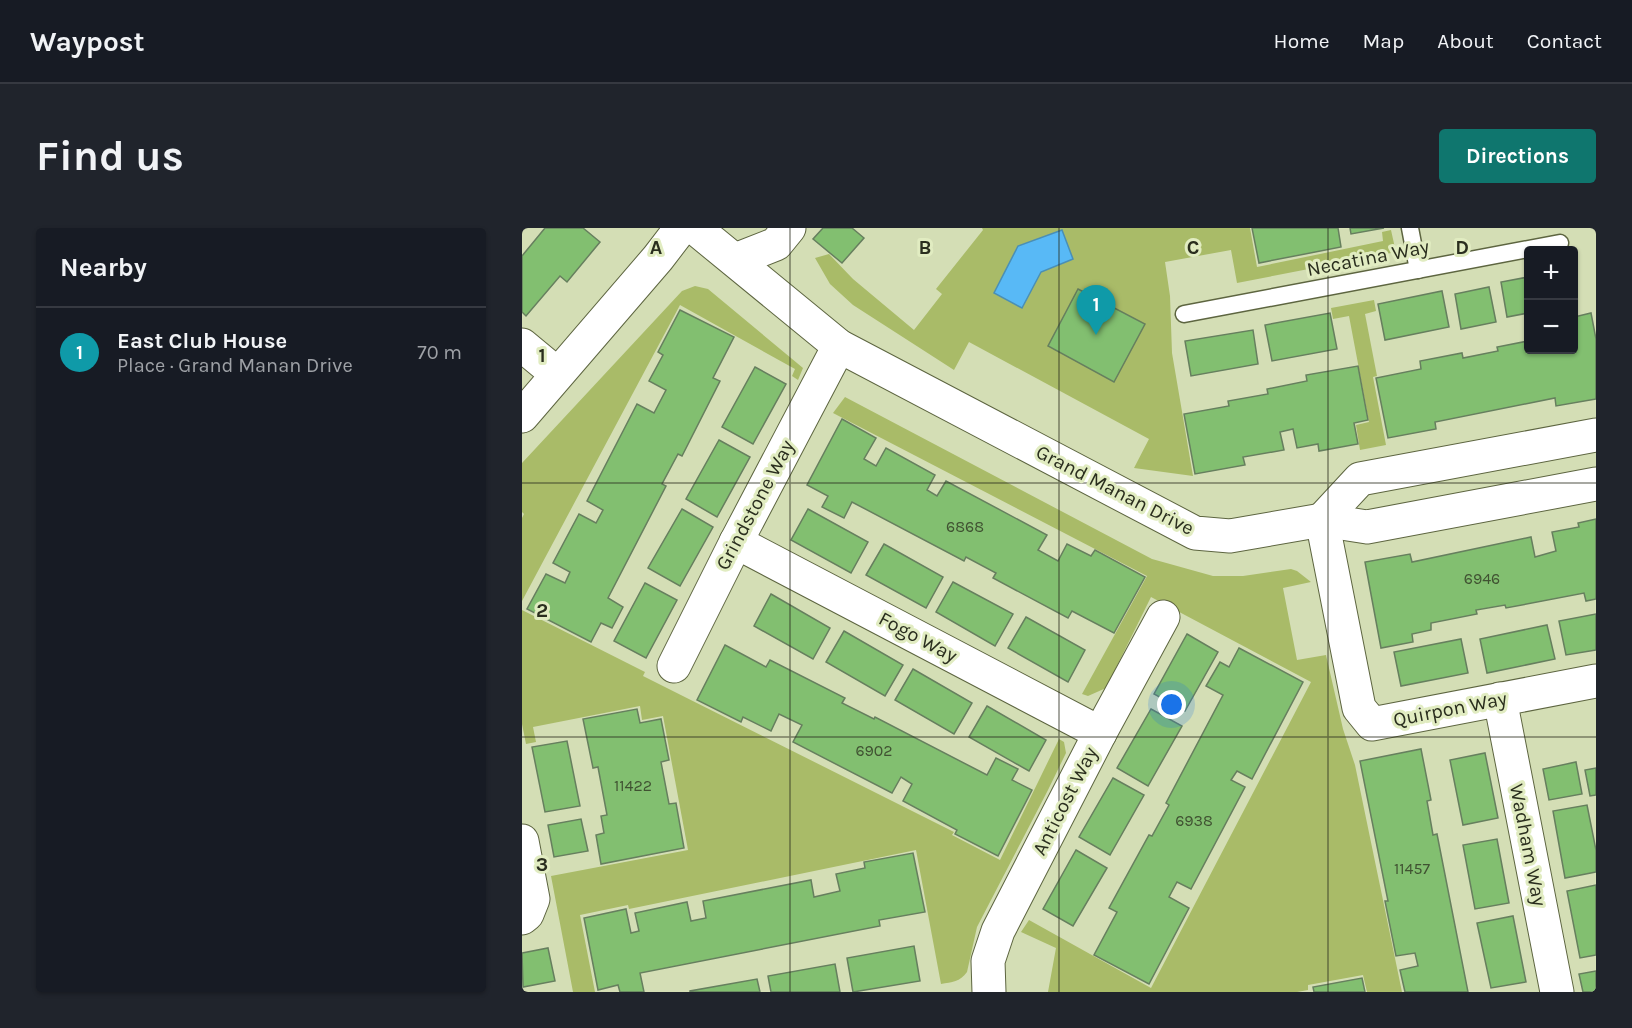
<!DOCTYPE html>
<html lang="en">
<head>
<meta charset="utf-8">
<style>
  body { margin:0; font-family:Karla,sans-serif; background:#20242c; color:#f1f3f6 }
  .controls { position:absolute; right:18px; top:18px; display:grid; overflow:hidden; border-radius:6px; box-shadow:0 2px 4px #0004 }
  .controls button { width:54px; height:54px; display:grid; place-items:center; padding:0; border:0; border-bottom:2px solid #363941; background:#171b24; color:#f1f3f6; font:30px sans-serif }
  .you { position:absolute; left:650px; top:477px; width:21px; height:21px; margin:-15px; border:4px solid #fff; border-radius:50%; background:#1a73e8; box-shadow:0 0 0 9px #1a73e833 }
  .badge { display:grid; place-items:center; width:39px; height:39px; border-radius:50%; background:#0f766e; color:#fff; font-size:20px; font-weight:700 }
  .pin { position:absolute; translate:-50% -50px; filter:drop-shadow(0 2px 3px #0008) }
  .pin::after { content:''; position:absolute; top:32px; width:21px; height:18px; background:inherit; clip-path:polygon(0 0,100% 0,50% 100%) }
  .list { margin:0; padding:0; list-style:none }
  h2 { display:flex; justify-content:space-between; align-items:center; height:78px; margin:0; padding:0 24px; font-size:26px }
  h2 small { font-size:20px; font-weight:400; color:#9ea1a6 }
  .list li { display:grid; grid-template-columns:39px 1fr auto; gap:18px; align-items:center; box-sizing:border-box; height:90px; padding:0 24px; border-top:2px solid #363941 }
  .list b { display:block; font-size:22px; white-space:nowrap }
  .list p { margin:0; font-size:20px; white-space:nowrap; color:#9ea1a6 }
  .list em { font-size:20px; font-style:normal; color:#9ea1a6 }
  .map { position:relative; flex:none; width:1074px; height:764px; overflow:hidden; border-radius:6px }
  header { display:flex; align-items:center; gap:36px; box-sizing:border-box; height:84px; padding:0 30px; background:#171b24; border-bottom:2px solid #363941 }
  header strong { font-size:28px }
  nav { display:flex; gap:33px; margin-inline-start:auto; font-size:21px }
  .intro { display:flex; align-items:center; justify-content:space-between; box-sizing:border-box; height:144px; padding:0 36px }
  h1 { margin:0; font-size:42px }
  .button { padding:15px 27px; border-radius:6px; background:#0f766e; color:#fff; font-size:21px; font-weight:700 }
  main { display:flex; gap:36px; padding:0 36px }
  aside { flex:1; background:#171b24; border-radius:6px; box-shadow:0 2px 4px #0004 }
  .map>svg:first-child { display:block }
</style>
</head>
<body>
<header>
<strong>Waypost</strong>
<nav><a>Home</a><a>Map</a><a>About</a><a>Contact</a></nav>
</header>
<div class="intro"><h1>Find us</h1><a class="button">Directions</a></div>
<main>
<aside>
<h2>Nearby<small></small></h2>
<ul class="list">
<li><span class="badge" style="background:#0f9aa8">1</span><div><b>East Club House</b><p>Place · Grand Manan Drive</p></div><em>70 m</em></li>
</ul>
</aside>
<div class="map">
<svg width="1074" height="764" viewBox="0 0 1074 764">
  <rect width="100%" height="100%" fill="#d4deb5"/>
  <g fill="#a9bb68">
    <path d="M460 0H728L735 39 861 13 860 4 869 2 873 20 869 25 715 55 709 22 643 34 648 68 650 125 671 248 612 240 627 211 447 114 432 142 331 77 308 56 293 30 307 26 331 51 392 102 420 66 414 61 461 2Z"/>
    <path d="M173 58 186 61 281 140 276 152 270 148 273 141 158 77 0 373V290L2 286 0 284V235L160 63Z"/>
    <path d="M852 72 854 83 843 86 855 148 851 149 864 217 838 222 834 197 847 194 827 88 811 91 809 80Z"/>
    <path d="M323 169 630 331 691 348H721L769 341 775 343 789 354 761 360 775 432 804 427 821 501 833 537 880 764H845L841 747 786 757V762L775 764H526L534 720 499 704 507 692 629 760 789 454 629 369 584 460 566 468 560 466 625 348 311 185Z"/>
    <path d="M0 382 123 444 121 448 432 604 430 607 478 632 537 511 542 514 544 525 526 562 455 699 445 744C438 754 430 754 419 756L394 622 107 681 106 677 58 687 73 764H51L29 648 166 622 141 488 120 492 118 478 11 499 14 514 4 516 0 496Z"/>
  </g>
  <path fill="#58b9f6" stroke="#4a8fb5" stroke-width="1.5" d="M540 2 551 31 519 44 500 80 472 65 496 18Z"/>
  <g fill="#82bf70" stroke="#667f5e" stroke-width="1.5">
    <path d="M23 0H61L78 14 45 54 38 48 4 88 0 84V28Z"/>
    <path d="M301 0H330L342 10 320 35 291 11Z"/>
    <path d="M730 0H816L819 19 737 35Z"/>
    <path d="M828 0H862L829 6Z"/>
    <path d="M1006 49V85L985 89 979 54Z"/>
    <path d="M967 59 974 94 939 101 933 66Z"/>
    <path d="M556 61 623 96 592 154 526 118Z"/>
    <path d="M920 63 927 99 863 112 856 76Z"/>
    <path d="M158 82 212 109 191 150 198 153 160 228 156 226 140 256 144 258 86 370 101 379 90 400 79 395 69 414 5 381 24 346 43 355 48 344 31 335 57 286 74 295 81 282 65 273 115 176 132 185 144 162 127 153 141 127 136 124Z"/>
    <path d="M808 85 815 121 750 133 743 97Z"/>
    <path d="M1069 85 1074 111V171L1034 178 1033 170 913 194 914 201 866 210 854 150 899 141 898 133 940 125 941 130 976 123 975 119 1006 113V122H1052V89Z"/>
    <path d="M731 102 736 136 669 148 663 113Z"/>
    <path d="M836 138 846 192 832 195 836 216 797 223 796 216 775 220 771 201 758 204 762 222 721 229 723 237 673 246 662 186 707 178 706 173 746 166 745 161 785 153 784 147Z"/>
    <path d="M233 139 264 156 231 216 200 199Z"/>
    <path d="M320 191 354 210 342 231 354 238 364 220 413 247 405 262 415 268 424 253 525 307 516 322 536 333 545 316 569 328 573 322 623 349 592 405 550 383 546 390 471 350 474 345 444 329 442 333 330 274 322 290 300 279 306 268 285 257Z"/>
    <path d="M197 212 228 229 195 289 164 271Z"/>
    <path d="M160 281 191 299 158 358 126 340Z"/>
    <path d="M286 281 346 314 329 345 269 312Z"/>
    <path d="M1074 291V371L1064 373 1062 365 984 380 983 377 954 382 955 386 909 395V402L890 406 891 414 859 420 843 334 888 326 890 334 1009 309 1013 329 1034 323 1030 304 1057 299 1056 295Z"/>
    <path d="M362 316 421 349 404 380 344 347Z"/>
    <path d="M431 354 491 386 473 418 414 384Z"/>
    <path d="M123 355 155 372 124 430 92 413Z"/>
    <path d="M249 366 308 400 291 431 232 398Z"/>
    <path d="M1074 386V422L1044 427 1037 393Z"/>
    <path d="M504 389 563 422 546 454 486 420Z"/>
    <path d="M1025 397 1033 431 965 445 958 411Z"/>
    <path d="M322 403 381 437 363 468 304 434Z"/>
    <path d="M665 406 696 424 663 483 632 466Z"/>
    <path d="M939 411 946 445 879 458 872 424Z"/>
    <path d="M203 417 244 439 248 432 323 470 320 475 352 491 353 489 465 547 474 530 496 541 490 552 510 562 476 628 433 606 435 602 381 573 390 556 379 549 370 565 271 514 280 497 257 486 249 503 221 489 219 494 175 472Z"/>
    <path d="M717 420 781 454 730 551 715 543 709 552 723 559 669 661 655 654 647 669 667 680 627 756 572 727 595 684 587 680 627 607 630 608 647 577 644 575 701 467 684 458 698 434 707 439Z"/>
    <path d="M391 441 450 475 432 506 373 472Z"/>
    <path d="M465 478 524 512 507 543 447 509Z"/>
    <path d="M115 481 118 495 139 491 147 532 139 534 147 576 154 575 162 620 79 636 74 607 82 605 79 588 85 587 76 539 71 540 61 491Z"/>
    <path d="M629 481 660 498 626 558 595 540Z"/>
    <path d="M45 513 58 578 23 584 10 519Z"/>
    <path d="M899 521 909 572 905 573 911 607 915 606 946 764H883L878 742 896 738 893 725 874 728 863 673H866L838 533Z"/>
    <path d="M963 525 976 590 941 597 928 532Z"/>
    <path d="M1054 534 1060 566 1027 572 1021 541Z"/>
    <path d="M1074 540V567L1068 568 1063 542Z"/>
    <path d="M591 550 622 567 588 627 557 609Z"/>
    <path d="M1065 577 1074 622V644L1043 650 1031 583Z"/>
    <path d="M59 591 66 623 32 629 26 597Z"/>
    <path d="M975 611 987 675 953 681 941 617Z"/>
    <path d="M554 622 585 640 551 698 521 681Z"/>
    <path d="M391 625 403 684 357 692 358 698 118 745 122 764H98L96 757 76 762 62 690 104 681 109 705 117 703 113 685 165 674 169 693 184 690 181 673 289 652 292 669 318 663 314 646 343 640 342 634Z"/>
    <path d="M1074 657V727L1058 730 1045 663Z"/>
    <path d="M991 688 1004 754 969 760 955 695Z"/>
    <path d="M392 718 398 753 331 764 325 730Z"/>
    <path d="M26 720 33 753 1 759 0 725Z"/>
    <path d="M313 736 318 764H249L246 748Z"/>
    <path d="M1074 743V764H1061L1057 746Z"/>
    <path d="M840 750 843 764H792L791 759Z"/>
    <path d="M235 751 238 764H168V763Z"/>
  </g>
  <g fill="none" stroke-linecap="round" stroke-linejoin="round">
    <g stroke="#5d6540" stroke-width="19">
      <g id="lane">
        <path d="M888 0 896 42"/>
        <path d="M662 86 1038 15"/>
      </g>
    </g>
    <g stroke="#5d6540" stroke-width="35">
      <g id="street">
        <path d="M173 0 317 118 673 305 708 308 800 292 845 299 1074 256"/>
        <path d="M213 32 254 16 267 0"/>
        <path d="M0 117 35 146"/>
        <path d="M0 188 136 30 159 0"/>
        <path d="M800 292 837 480 850 496 1074 453"/>
        <path d="M800 292 838 251 1074 207"/>
        <path d="M214 314 578 505"/>
        <path d="M152 438 214 314 317 118"/>
        <path d="M978 471 1035 764"/>
        <path d="M0 613 11 671 5 686 0 690"/>
        <path d="M467 764 466 733 476 703 578 505 641 389"/>
      </g>
    </g>
    <use href="#lane" stroke="#fff" stroke-width="16"/>
    <use href="#street" stroke="#fff" stroke-width="33"/>
  </g>
  <path fill="none" stroke="#2a2e1e" stroke-width="1.5" stroke-opacity="0.55" d="M268 0V764M537 0V764M806 0V764M0 255H1074M0 509H1074"/>
  <g text-anchor="middle" dominant-baseline="central" stroke-width="6" stroke-linejoin="round" paint-order="stroke">
    <g font-size="16" fill="#405232">
      <text x="443" y="298">6868</text>
      <text x="960" y="350">6946</text>
      <text x="352" y="522">6902</text>
      <text x="111" y="557">11422</text>
      <text x="672" y="592">6938</text>
      <text x="890" y="640">11457</text>
    </g>
    <g font-size="20" fill="#2a2e1e" stroke="#e1ecc1">
      <text transform="translate(846 30) rotate(-11)">Necatina Way</text>
      <text transform="translate(593 262) rotate(27)">Grand Manan Drive</text>
      <text transform="translate(233 277) rotate(-62)">Grindstone Way</text>
      <text transform="translate(396 409) rotate(28)">Fogo Way</text>
      <text transform="translate(928 481) rotate(-11)">Quirpon Way</text>
      <text transform="translate(543 573) rotate(-63)">Anticost Way</text>
      <text transform="translate(1006 617) rotate(79)">Wadham Way</text>
    </g>
  </g>
  <g font-size="20" text-anchor="middle" font-weight="bold" fill="#2a2e1e" stroke="#e1ecc1" stroke-width="6" stroke-linejoin="round" paint-order="stroke">
    <text x="134" y="26">A</text>
    <text x="403" y="26">B</text>
    <text x="671" y="26">C</text>
    <text x="940" y="26">D</text>
    <text x="20" y="134">1</text>
    <text x="20" y="389">2</text>
    <text x="20" y="643">3</text>
  </g>
</svg>
<div class="controls">
<button>+</button>
<button>−</button>
</div>
<div class="you"></div>
<div class="pin badge" style="left:574px;top:107px;background:#0f9aa8">1</div>
</div>
</main>
</body>
</html>
